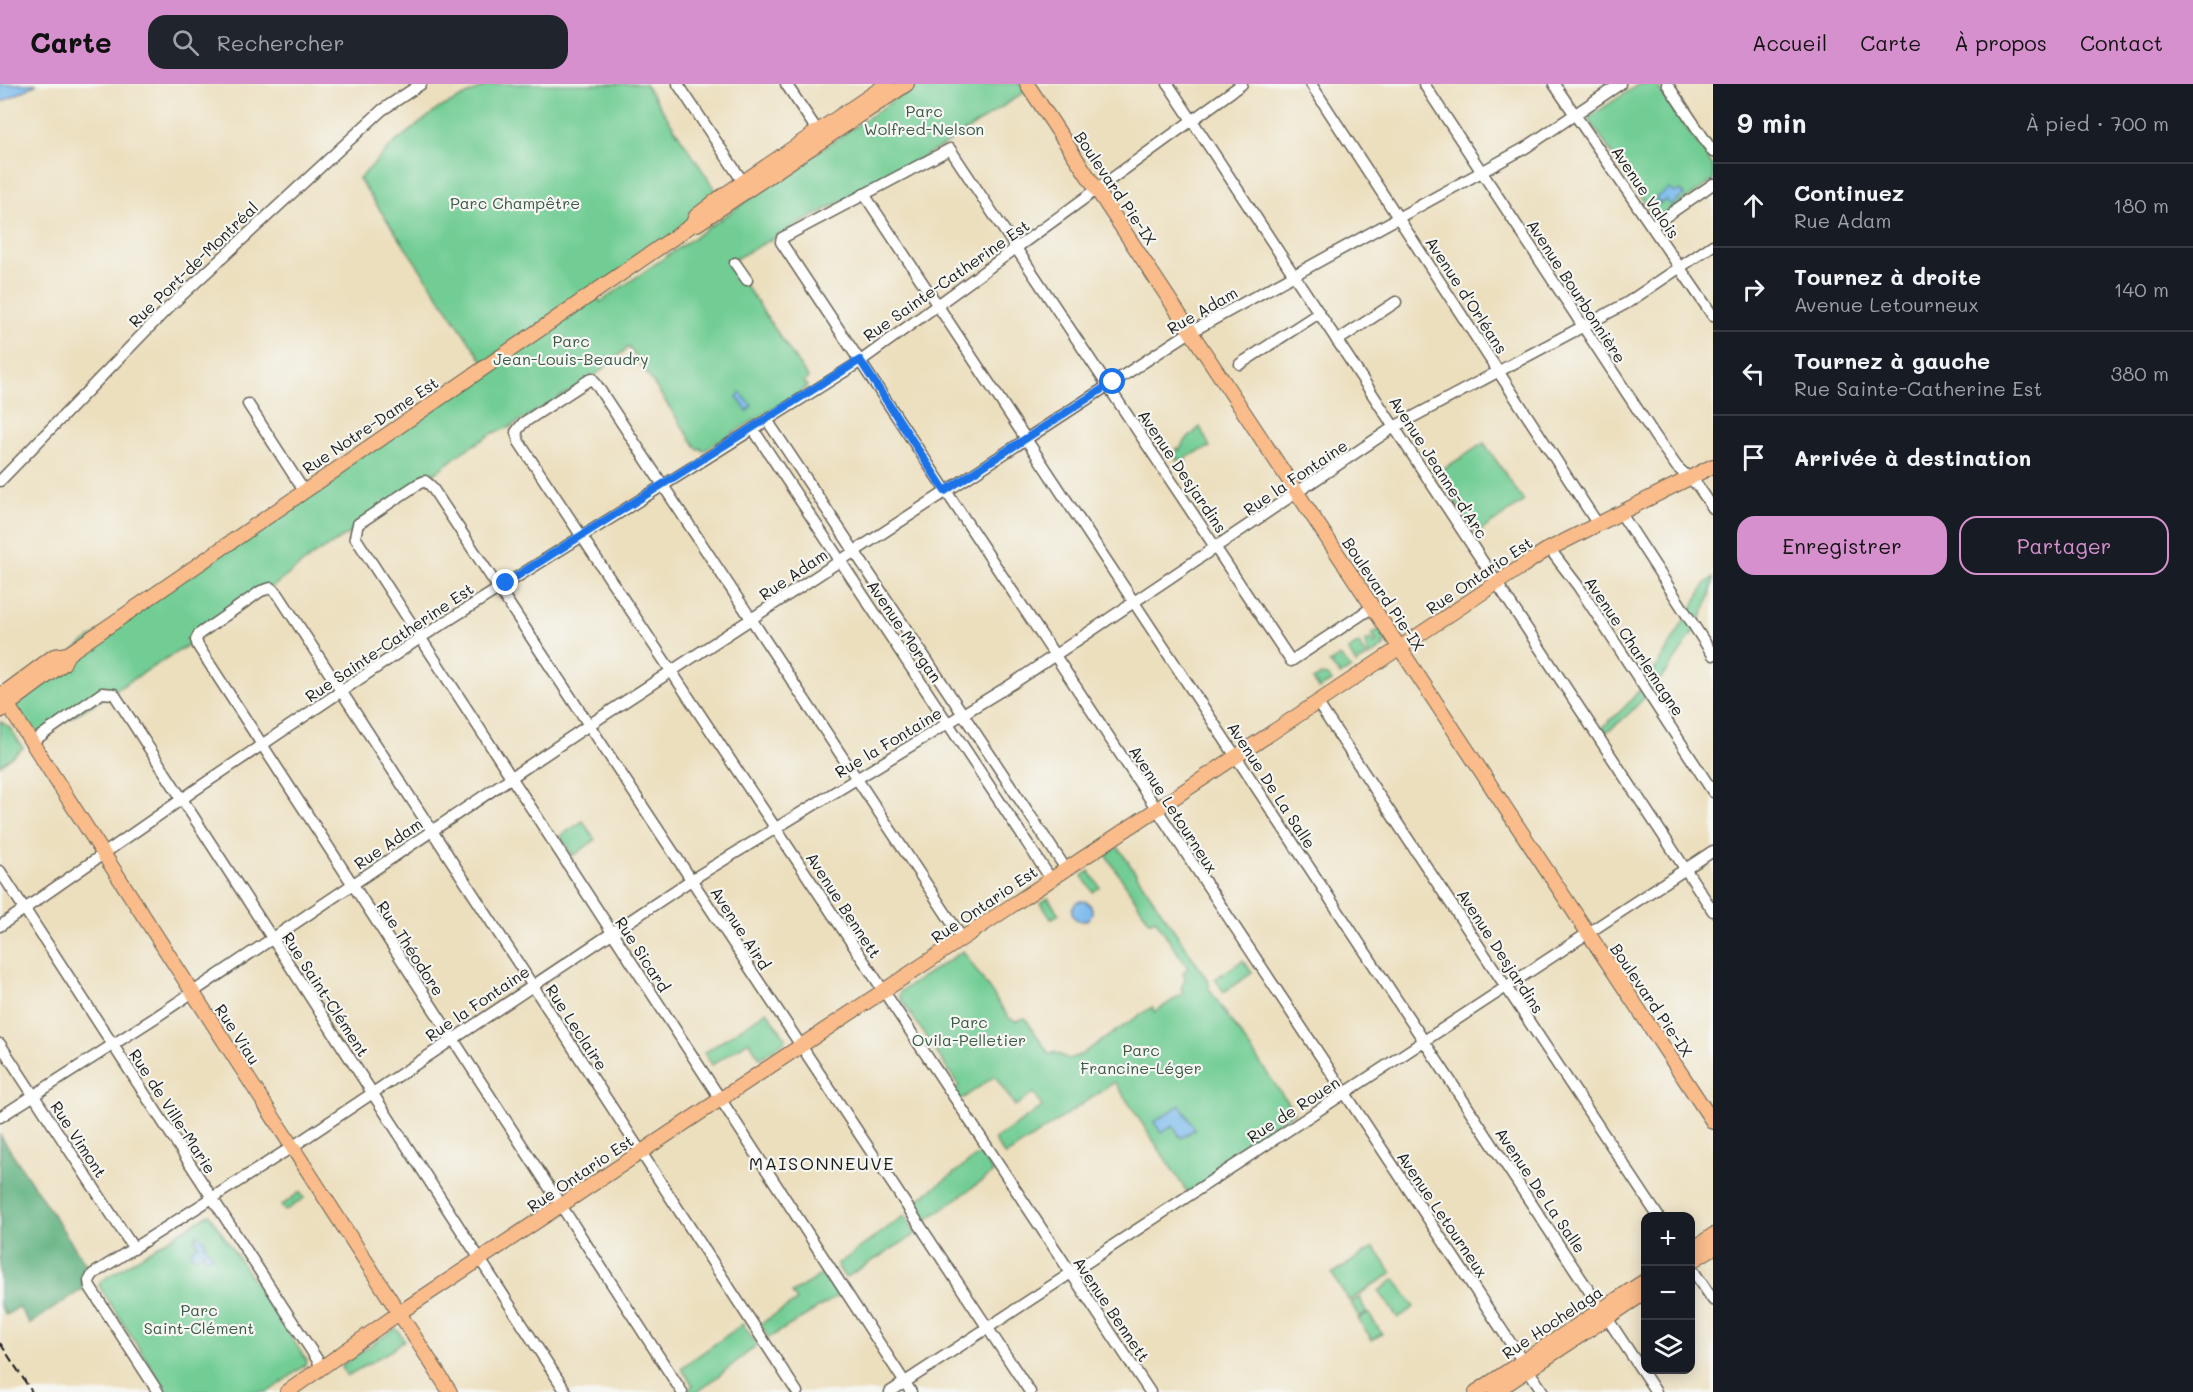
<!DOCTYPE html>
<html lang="fr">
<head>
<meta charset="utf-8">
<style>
  body { margin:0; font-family:Mali,sans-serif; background:#20242c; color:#f1f3f6 }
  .controls { position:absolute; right:18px; bottom:18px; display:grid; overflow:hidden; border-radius:12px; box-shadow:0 3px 15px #0003 }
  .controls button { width:54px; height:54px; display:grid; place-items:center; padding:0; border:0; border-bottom:2px solid #363941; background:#171b24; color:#f1f3f6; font:30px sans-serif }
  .stop { position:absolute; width:18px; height:18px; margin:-14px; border:4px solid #1a73e8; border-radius:50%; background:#fff }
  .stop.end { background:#1a73e8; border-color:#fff; box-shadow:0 2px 6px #0008 }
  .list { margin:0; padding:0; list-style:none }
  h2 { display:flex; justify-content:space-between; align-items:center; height:78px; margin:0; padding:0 24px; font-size:26px }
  h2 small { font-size:20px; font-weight:400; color:#9ea1a6 }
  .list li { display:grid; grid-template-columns:39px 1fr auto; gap:18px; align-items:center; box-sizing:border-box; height:84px; padding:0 24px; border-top:2px solid #363941 }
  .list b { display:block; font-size:22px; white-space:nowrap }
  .list p { margin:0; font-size:20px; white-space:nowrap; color:#9ea1a6 }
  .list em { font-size:20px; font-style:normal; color:#9ea1a6 }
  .actions { display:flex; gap:12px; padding:18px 24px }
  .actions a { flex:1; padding:14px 0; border:2px solid #d690ce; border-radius:18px; text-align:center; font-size:21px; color:#d690ce }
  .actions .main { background:#d690ce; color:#111 }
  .icon { flex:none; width:33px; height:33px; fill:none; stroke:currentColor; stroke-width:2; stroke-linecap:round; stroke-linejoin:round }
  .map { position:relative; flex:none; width:1713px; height:1308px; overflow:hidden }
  header { display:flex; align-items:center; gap:36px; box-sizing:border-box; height:84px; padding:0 30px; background:#d690ce; color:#111 }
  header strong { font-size:28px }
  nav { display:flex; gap:33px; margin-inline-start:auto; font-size:21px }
  .search { width:420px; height:54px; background:#20242c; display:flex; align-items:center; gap:15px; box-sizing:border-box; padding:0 21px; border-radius:18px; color:#9ea1a6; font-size:22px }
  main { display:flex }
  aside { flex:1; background:#171b24 }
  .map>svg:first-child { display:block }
</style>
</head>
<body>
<header>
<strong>Carte</strong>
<div class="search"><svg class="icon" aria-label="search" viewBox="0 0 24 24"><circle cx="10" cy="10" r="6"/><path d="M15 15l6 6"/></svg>Rechercher</div>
<nav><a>Accueil</a><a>Carte</a><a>À propos</a><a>Contact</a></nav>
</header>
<main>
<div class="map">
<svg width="1713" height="1308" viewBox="0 0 1713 1308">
  <rect width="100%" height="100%" fill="#f6f6f2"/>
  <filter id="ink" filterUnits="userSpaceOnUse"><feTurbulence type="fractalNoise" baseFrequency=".0167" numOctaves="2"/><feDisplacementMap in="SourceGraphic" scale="12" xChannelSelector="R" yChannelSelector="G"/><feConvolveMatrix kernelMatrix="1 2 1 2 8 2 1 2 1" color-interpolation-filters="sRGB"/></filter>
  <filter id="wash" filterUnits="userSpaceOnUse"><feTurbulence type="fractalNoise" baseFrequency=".008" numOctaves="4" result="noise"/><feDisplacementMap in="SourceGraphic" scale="24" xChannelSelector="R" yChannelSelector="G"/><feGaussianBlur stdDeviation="1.35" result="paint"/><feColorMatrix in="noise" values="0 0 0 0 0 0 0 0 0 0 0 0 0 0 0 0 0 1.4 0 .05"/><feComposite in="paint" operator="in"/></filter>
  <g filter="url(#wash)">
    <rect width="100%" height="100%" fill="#ecdfbe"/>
    <g fill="#72cd94" stroke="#477458" stroke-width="1.5">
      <path d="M489 0H645L723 117 484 279 359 95 393 60 438 25Z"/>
      <path d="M917 0H1021L1026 7 943 62 735 175 736 187 808 294 804 298 807 302 803 307 703 367 701 364 698 366 629 263 592 294 510 343 493 349 462 368 425 397 355 446 315 470 271 504 196 556 32 658 7 622 82 560 593 208 600 218Z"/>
      <path d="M1639 0H1656L1713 82V97L1656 136 1588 34Z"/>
      <path d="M1200 343 1210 363 1187 372 1185 379 1182 375 1176 376V364L1180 366 1183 359Z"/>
      <path d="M1484 359 1524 417 1476 450 1437 389Z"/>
      <path d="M1713 494C1713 536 1642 626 1606 648L1602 643C1651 607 1675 548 1707 498Z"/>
      <path d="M1380 545 1386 557 1383 559 1385 562 1368 573 1365 558 1371 555 1373 560 1377 558 1372 550Z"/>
      <path d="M1359 559 1366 574 1356 580 1348 566Z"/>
      <path d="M1340 572 1351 584 1340 591 1329 579Z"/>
      <path d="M1321 591 1327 592 1332 597 1319 605 1313 596Z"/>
      <path d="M0 637 10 644 23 664 0 681Z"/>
      <path d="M583 737 595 756 573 772 560 752Z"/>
      <path d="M1118 763 1209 898V905L1294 1028 1241 1063 1246 1073 1189 1111 1115 998 1005 1072 994 1056 1042 1023 1034 1009 1015 1022 995 992 956 1019 950 1009 959 1002 899 912 901 907 963 867 1009 934 1016 937 1025 934 1050 971 1055 968 1068 975 1080 971 1152 923 1155 928 1184 909 1181 904 1185 896 1183 888 1188 884 1155 835 1150 838 1106 771Z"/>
      <path d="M1089 787 1100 803 1093 808 1082 792Z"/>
      <path d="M1048 814 1059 830 1051 835 1041 819Z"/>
      <path d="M1243 876 1252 889 1224 908 1215 895Z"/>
      <path d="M767 927 785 953 784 958 760 974 749 957 712 981 704 969Z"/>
      <path d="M981 1069 993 1089 925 1137 914 1119Z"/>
      <path d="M300 1108 304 1114 285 1127 281 1122Z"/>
      <path d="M209 1130 307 1277 305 1281 268 1308H167L99 1202 101 1197Z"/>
      <path d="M905 1131 916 1150 845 1194 837 1181Z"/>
      <path d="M1374 1163 1392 1189 1349 1217 1332 1190Z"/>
      <path d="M824 1189 838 1212 769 1254 760 1240 797 1217 792 1209Z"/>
      <path d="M1395 1195 1414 1223 1398 1234 1379 1207Z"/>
      <path d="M1360 1213 1366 1229 1359 1233 1351 1219Z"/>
      <path d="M1368 1229 1382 1250 1372 1256 1358 1235Z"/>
      <path d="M743 1240 757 1261 698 1308H691L689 1305 693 1301 681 1284Z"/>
      <path d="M396 1244 404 1256 392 1266 347 1292 341 1282Z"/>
    </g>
    <path fill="#5db07e" stroke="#3c664d" stroke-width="1.5" d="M0 1051 87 1182 81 1192 84 1204 30 1240 19 1223 6 1231 0 1222Z"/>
    <g fill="#79baee" stroke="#4a6b85" stroke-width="1.5">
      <path d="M0 0H37L0 19Z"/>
      <path d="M1669 105 1674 109 1681 106 1684 111 1671 121 1666 116 1659 120 1656 114Z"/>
      <path d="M740 308 752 322 747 327 737 313Z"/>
      <circle cx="1082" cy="827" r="10"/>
      <path d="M1180 1021 1195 1045 1181 1054 1173 1042 1161 1049 1154 1038Z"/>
      <path d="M197 1150 205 1156V1162L213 1172 205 1174 203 1168 198 1173 191 1171V1165L198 1161 195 1156Z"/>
    </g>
  </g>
  <g filter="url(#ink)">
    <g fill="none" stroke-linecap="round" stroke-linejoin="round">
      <g stroke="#656055" stroke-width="13">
        <g id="minor">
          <path d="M678 0 747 104"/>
          <path d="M786 0 817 46"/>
          <path d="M1168 0 1713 827"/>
          <path d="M1311 0 1597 439"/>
          <path d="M1424 0 1655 352 1677 383 1698 402 1713 424"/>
          <path d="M1554 0 1713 232"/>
          <path d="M1667 0 1713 68"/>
          <path d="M864 110 1656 1308"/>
          <path d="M1652 142 1713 100"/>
          <path d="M735 179 747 196"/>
          <path d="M1337 257 1396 218"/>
          <path d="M1240 280 1319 229"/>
          <path d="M248 320 304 407"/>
          <path d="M767 336 1066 785"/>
          <path d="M753 345 1051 795"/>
          <path d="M0 397 168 224 382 26 421 0"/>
          <path d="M1620 428 1713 571"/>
          <path d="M1549 464 1578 502 1713 708"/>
          <path d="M1373 523 1291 577 950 65 782 154 781 158 1543 1308"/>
          <path d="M1317 618 1658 1132"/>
          <path d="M32 658 102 609 114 610 566 1308"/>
          <path d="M0 787 322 1283"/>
          <path d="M0 842 195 706 420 554 855 281 1242 0"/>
          <path d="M962 854 592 294 523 339 516 348 519 358 1150 1308"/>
          <path d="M0 960 134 1165"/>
          <path d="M0 1033 153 935 589 641 1187 250 1525 64 1620 0"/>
          <path d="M1690 1182 1713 1216"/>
          <path d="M158 1308 90 1203 89 1197 93 1190 292 1063 691 796 1012 600 1394 343 1627 219 1713 161"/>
          <path d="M682 1308 198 562 196 556 199 550 261 507 271 504 278 510 797 1308"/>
          <path d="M890 1308 1713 767"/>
          <path d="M911 1308 355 453 358 440 418 400 425 397 431 402 1030 1308"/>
        </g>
      </g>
      <g stroke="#656055" stroke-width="16">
        <g id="major">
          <path d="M1027 0 1713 1038"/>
          <path d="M697 140 907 0"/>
          <path d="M0 609 450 1308"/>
          <path d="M0 612 54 572 68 570 692 141 696 132 718 115 887 0"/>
          <path d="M0 627 63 580 68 570"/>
          <path d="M1690 1167 1713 1151"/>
          <path d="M1690 1178 1713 1164"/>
          <path d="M287 1308 399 1229 1545 467 1713 382"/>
          <path d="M1476 1308 1646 1196"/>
          <path d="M1495 1308 1646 1208"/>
        </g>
      </g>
      <use href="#minor" stroke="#fff" stroke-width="10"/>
      <use href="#major" stroke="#f9bc8a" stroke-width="14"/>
      <path stroke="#1c1c1c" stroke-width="2" stroke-dasharray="9 4.5" stroke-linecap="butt" d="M0 1259 32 1308"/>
    </g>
  </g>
  <g fill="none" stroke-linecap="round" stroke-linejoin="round" filter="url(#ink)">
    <path stroke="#1a73e8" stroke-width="8" d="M506 499 860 276 945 407 1113 298"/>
  </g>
  <g text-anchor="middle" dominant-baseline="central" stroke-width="4.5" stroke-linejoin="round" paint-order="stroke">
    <g font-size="16" fill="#3a5a46" stroke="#f6f6f2">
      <text x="924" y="26">Parc<tspan x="924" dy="18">Wolfred-Nelson</tspan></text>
      <text x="515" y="118">Parc Champêtre</text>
      <text x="571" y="256">Parc<tspan x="571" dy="18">Jean-Louis-Beaudry</tspan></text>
      <text x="969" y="937">Parc<tspan x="969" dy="18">Ovila-Pelletier</tspan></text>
      <text x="1141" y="965">Parc<tspan x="1141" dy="18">Francine-Léger</tspan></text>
      <text x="199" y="1225">Parc<tspan x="199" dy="18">Saint-Clément</tspan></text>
    </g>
    <g font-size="16" fill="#1c1c1c" stroke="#f6f6f2">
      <text transform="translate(1116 104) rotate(56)">Boulevard Pie-IX</text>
      <text transform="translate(1646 108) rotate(56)">Avenue Valois</text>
      <text transform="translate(193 180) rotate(-44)">Rue Port-de-Montréal</text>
      <text transform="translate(946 196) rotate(-35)">Rue Sainte-Catherine Est</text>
      <text transform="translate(1577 207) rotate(57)">Avenue Bourbonnière</text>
      <text transform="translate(1467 211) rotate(57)">Avenue d'Orléans</text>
      <text transform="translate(1202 226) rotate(-30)">Rue Adam</text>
      <text transform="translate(370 341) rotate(-34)">Rue Notre-Dame Est</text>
      <text transform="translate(1439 383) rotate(57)">Avenue Jeanne-d'Arc</text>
      <text transform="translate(1183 387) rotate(56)">Avenue Desjardins</text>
      <text transform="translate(1295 393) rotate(-34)">Rue la Fontaine</text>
      <text transform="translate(793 490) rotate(-34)">Rue Adam</text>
      <text transform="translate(1479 491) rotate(-34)">Rue Ontario Est</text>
      <text transform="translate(1384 510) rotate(56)">Boulevard Pie-IX</text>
      <text transform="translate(905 547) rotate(56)">Avenue Morgan</text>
      <text transform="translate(389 558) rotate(-34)">Rue Sainte-Catherine Est</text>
      <text transform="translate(1635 562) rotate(56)">Avenue Charlemagne</text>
      <text transform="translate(888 658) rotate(-31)">Rue la Fontaine</text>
      <text transform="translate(1272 701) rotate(57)">Avenue De La Salle</text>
      <text transform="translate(1174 725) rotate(57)">Avenue Letourneux</text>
      <text transform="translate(388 759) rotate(-34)">Rue Adam</text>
      <text transform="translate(984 820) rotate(-34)">Rue Ontario Est</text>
      <text transform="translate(844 821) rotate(57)">Avenue Bennett</text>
      <text transform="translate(741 844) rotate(57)">Avenue Aird</text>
      <text transform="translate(411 864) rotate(57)">Rue Théodore</text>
      <text transform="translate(1501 867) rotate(57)">Avenue Desjardins</text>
      <text transform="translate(643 870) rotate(57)">Rue Sicard</text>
      <text transform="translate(326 910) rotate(57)">Rue Saint-Clément</text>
      <text transform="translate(1652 916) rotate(56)">Boulevard Pie-IX</text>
      <text transform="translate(477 919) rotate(-34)">Rue la Fontaine</text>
      <text transform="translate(577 943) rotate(57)">Rue Leclaire</text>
      <text transform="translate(238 950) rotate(57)">Rue Viau</text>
      <text transform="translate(1293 1025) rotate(-33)">Rue de Rouen</text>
      <text transform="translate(173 1027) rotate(57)">Rue de Ville-Marie</text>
      <text transform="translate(79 1055) rotate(57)">Rue Vimont</text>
      <text transform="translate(580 1089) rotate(-34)">Rue Ontario Est</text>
      <text transform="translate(1541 1106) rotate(56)">Avenue De La Salle</text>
      <text transform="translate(1443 1130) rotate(56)">Avenue Letourneux</text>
      <text transform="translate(1112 1225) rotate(56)">Avenue Bennett</text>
      <text transform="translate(1552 1238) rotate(-34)">Rue Hochelaga</text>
    </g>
    <g font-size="18" letter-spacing="1.5" fill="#1c1c1c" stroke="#f6f6f2">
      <text x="822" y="1079">MAISONNEUVE</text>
    </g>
  </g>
</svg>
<div class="controls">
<button>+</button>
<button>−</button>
<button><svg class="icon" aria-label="layers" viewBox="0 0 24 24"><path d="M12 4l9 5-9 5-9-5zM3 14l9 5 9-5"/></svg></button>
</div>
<div class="stop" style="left:1113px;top:298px"></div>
<div class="stop end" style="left:506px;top:499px"></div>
</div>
<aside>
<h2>9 min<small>À pied · 700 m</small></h2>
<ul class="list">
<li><svg class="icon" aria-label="ahead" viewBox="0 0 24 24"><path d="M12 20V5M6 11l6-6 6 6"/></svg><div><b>Continuez</b><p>Rue Adam</p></div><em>180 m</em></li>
<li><svg class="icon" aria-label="right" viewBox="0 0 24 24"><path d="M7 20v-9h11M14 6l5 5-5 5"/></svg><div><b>Tournez à droite</b><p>Avenue Letourneux</p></div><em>140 m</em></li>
<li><svg class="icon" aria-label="left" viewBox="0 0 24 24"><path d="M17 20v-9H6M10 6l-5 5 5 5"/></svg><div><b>Tournez à gauche</b><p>Rue Sainte-Catherine Est</p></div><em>380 m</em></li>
<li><svg class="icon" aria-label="arrive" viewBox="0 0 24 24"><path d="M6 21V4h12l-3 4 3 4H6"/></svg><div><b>Arrivée à destination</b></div></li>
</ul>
<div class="actions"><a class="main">Enregistrer</a><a>Partager</a></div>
</aside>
</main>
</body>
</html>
